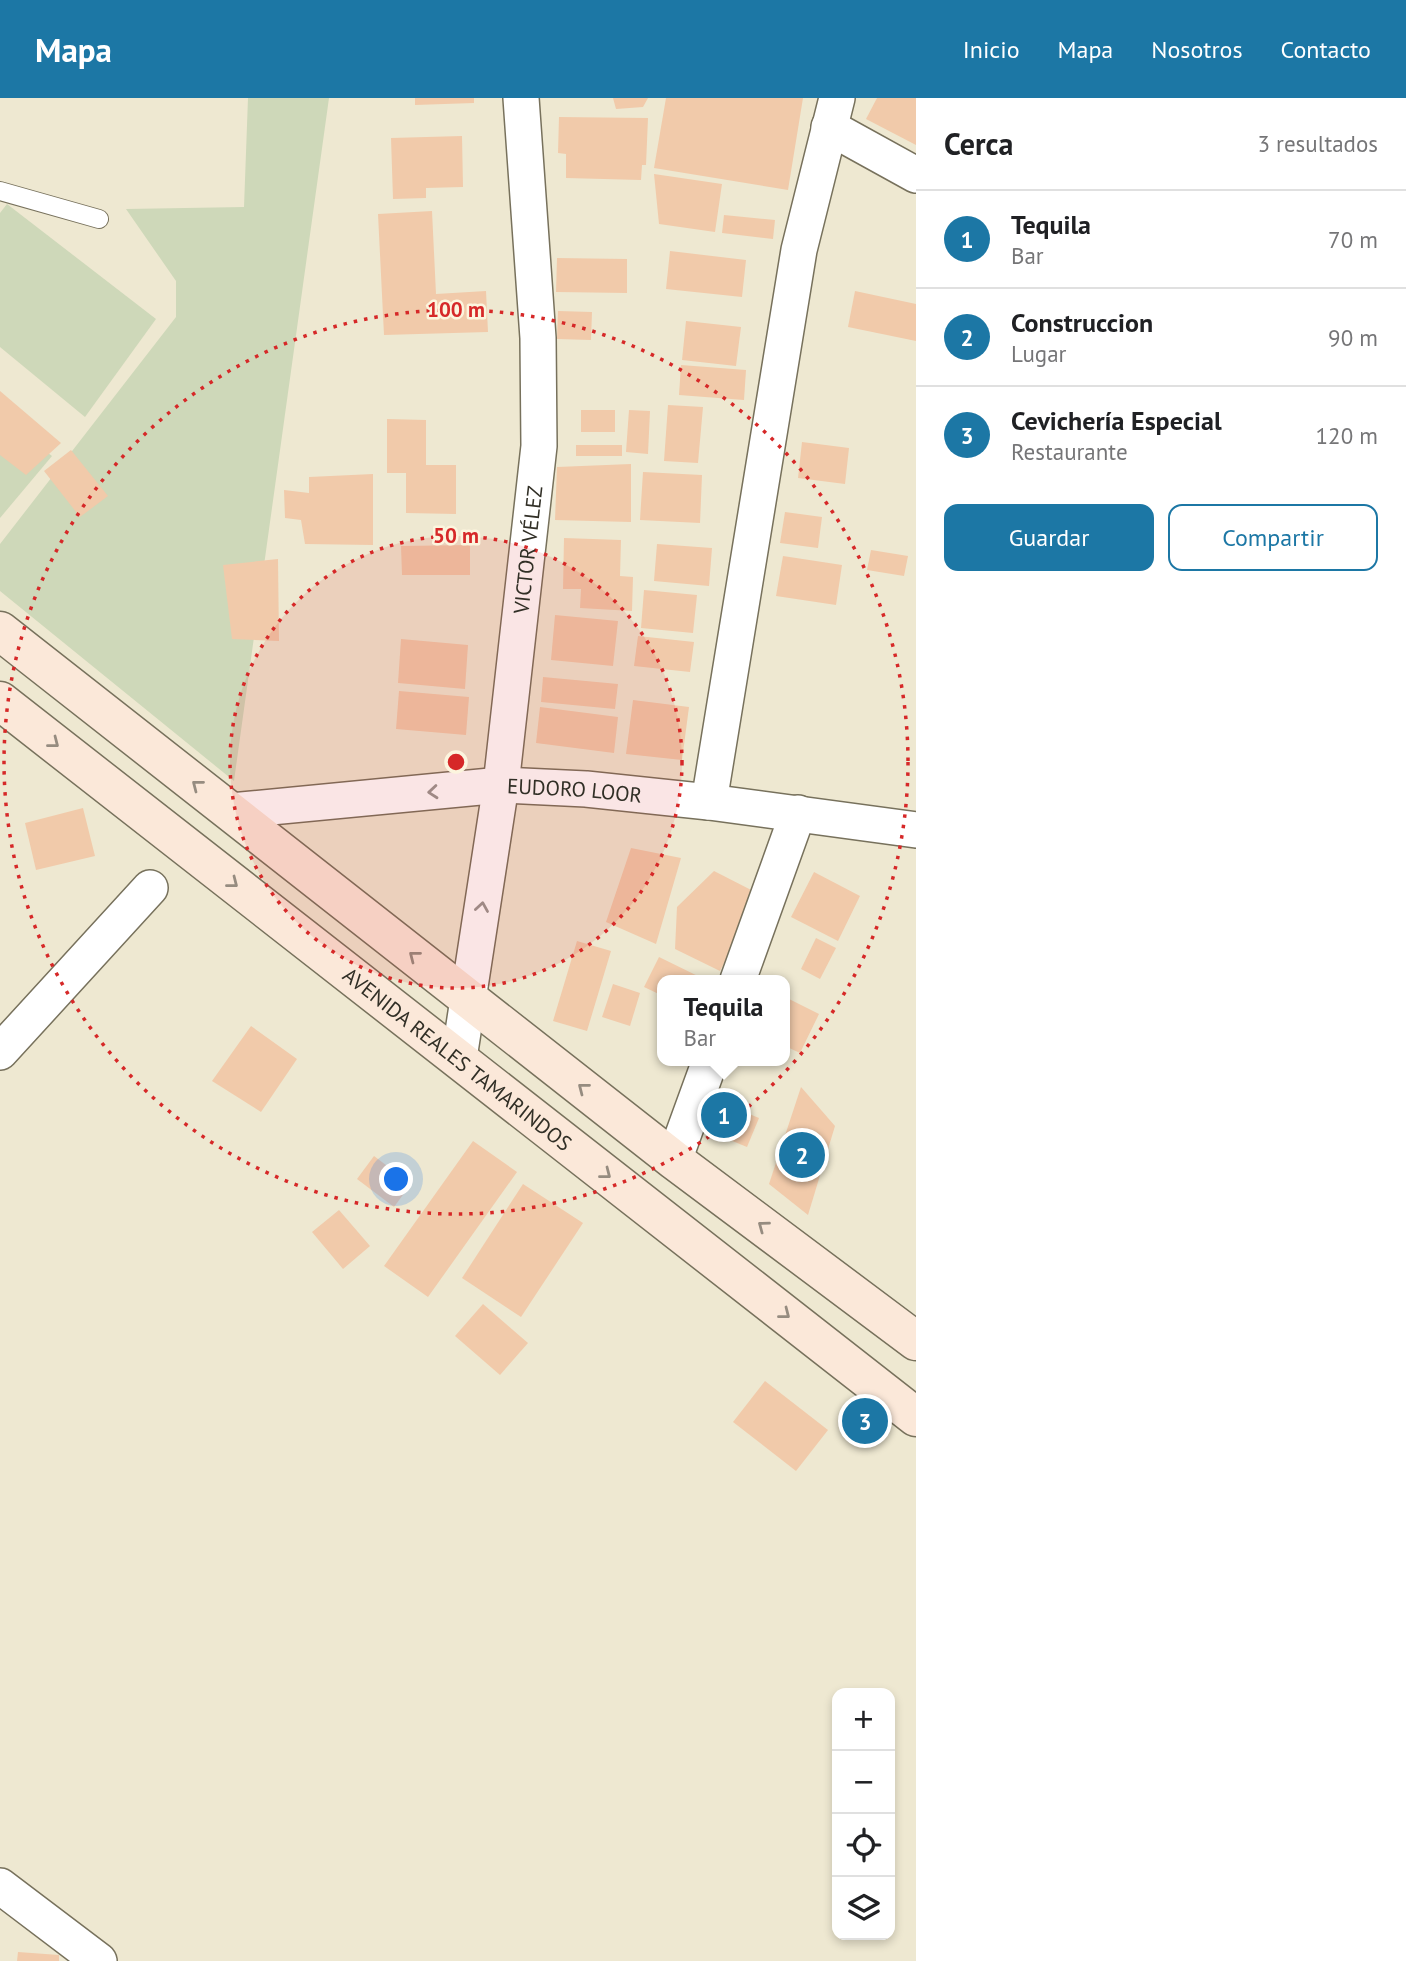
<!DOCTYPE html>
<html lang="es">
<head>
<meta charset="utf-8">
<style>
  body { margin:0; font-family:"PT Sans",sans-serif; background:#f6f6f6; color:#202124 }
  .controls { position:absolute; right:21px; bottom:21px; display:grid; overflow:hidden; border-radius:14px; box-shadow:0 4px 10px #0003 }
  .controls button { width:63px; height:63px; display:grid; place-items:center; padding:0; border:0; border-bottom:2px solid #e0e0e0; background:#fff; color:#202124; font:35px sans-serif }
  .you { position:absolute; left:397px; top:1082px; width:24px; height:24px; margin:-18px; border:5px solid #fff; border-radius:50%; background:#1a73e8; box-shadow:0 0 0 10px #1a73e833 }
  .badge { display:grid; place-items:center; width:46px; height:46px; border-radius:50%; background:#1c77a5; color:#fff; font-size:23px; font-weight:700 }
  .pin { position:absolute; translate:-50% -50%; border:4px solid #fff; box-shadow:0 2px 7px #0006 }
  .popup { position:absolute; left:657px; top:877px; width:133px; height:91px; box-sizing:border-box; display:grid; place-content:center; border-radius:14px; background:#fff; filter:drop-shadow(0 2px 5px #0005); font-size:23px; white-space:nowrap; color:#757577 }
  .popup b { font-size:26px; color:#202124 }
  .popup::after { content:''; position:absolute; left:50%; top:100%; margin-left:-14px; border:14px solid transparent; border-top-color:#fff }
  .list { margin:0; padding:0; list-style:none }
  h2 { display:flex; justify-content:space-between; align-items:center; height:91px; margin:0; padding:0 28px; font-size:30px }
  h2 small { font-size:23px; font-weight:400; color:#757577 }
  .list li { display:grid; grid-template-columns:46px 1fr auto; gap:21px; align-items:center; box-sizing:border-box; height:98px; padding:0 28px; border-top:2px solid #e0e0e0 }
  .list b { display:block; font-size:26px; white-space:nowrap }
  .list p { margin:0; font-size:23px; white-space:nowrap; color:#757577 }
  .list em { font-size:23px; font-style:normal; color:#757577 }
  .actions { display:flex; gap:14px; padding:21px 28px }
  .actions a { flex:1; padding:16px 0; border:2px solid #1c77a5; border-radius:14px; text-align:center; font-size:24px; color:#1c77a5 }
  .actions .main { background:#1c77a5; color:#fff }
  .icon { flex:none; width:38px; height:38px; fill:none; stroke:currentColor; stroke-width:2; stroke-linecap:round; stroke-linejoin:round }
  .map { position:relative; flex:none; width:916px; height:1863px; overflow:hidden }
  header { display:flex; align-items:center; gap:42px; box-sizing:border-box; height:98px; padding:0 35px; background:#1c77a5; color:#fff }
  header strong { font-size:33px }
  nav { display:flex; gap:38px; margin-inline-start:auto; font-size:24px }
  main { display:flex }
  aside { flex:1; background:#fff }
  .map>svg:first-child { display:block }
</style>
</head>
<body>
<header>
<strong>Mapa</strong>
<nav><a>Inicio</a><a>Mapa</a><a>Nosotros</a><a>Contacto</a></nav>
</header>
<main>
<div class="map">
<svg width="916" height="1863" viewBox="0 0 916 1863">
  <rect width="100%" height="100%" fill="#eee8d1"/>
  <g fill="#ced8b9">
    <path d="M248 0H329L234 683 0 493V446L176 219V183L126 111 244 109Z"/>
    <path d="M7 106 156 221 85 319 0 249V115Z"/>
    <path d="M0 319 52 358 0 420Z"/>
  </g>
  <g fill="#f1caaa">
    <path d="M415 0H474V5L415 7Z"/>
    <path d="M613 0H648L643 9 616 11Z"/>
    <path d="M666 0H803L788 92 654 70Z"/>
    <path d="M877 0H916V47L866 21Z"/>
    <path d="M559 19 648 20 646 67H642L641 82 566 80V56L558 55Z"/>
    <path d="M462 38 463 89 426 90V100L393 101 391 40Z"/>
    <path d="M654 76 722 86 715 134 659 126Z"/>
    <path d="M432 113 436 196 486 193 488 234 384 237 378 116Z"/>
    <path d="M724 117 775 122 773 141 722 135Z"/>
    <path d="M670 153 746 162 742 199 666 191Z"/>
    <path d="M557 160 627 161V195L556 194Z"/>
    <path d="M855 193 916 206V243L848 229Z"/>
    <path d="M558 213 592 214 591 242 557 241Z"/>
    <path d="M686 223 741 229 736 268 682 262Z"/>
    <path d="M681 267 746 272 744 302 679 297Z"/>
    <path d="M0 293 61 345 26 377 0 357Z"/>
    <path d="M668 307 703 309 698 365 664 363Z"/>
    <rect x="581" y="312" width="34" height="22"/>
    <path d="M629 312 650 313 648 356 626 354Z"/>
    <path d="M387 321 426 322V367H456V416L406 415V375H387Z"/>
    <path d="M802 344 849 350 845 386 798 380Z"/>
    <rect x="576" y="347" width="46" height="11"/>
    <path d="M71 352 108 398 80 419 44 373Z"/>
    <path d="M631 366V424L555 422 557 369Z"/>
    <path d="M643 374 702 377 700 425 640 422Z"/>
    <path d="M373 376V447L305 446 301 422 285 420 284 392 309 395V379Z"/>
    <path d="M785 414 822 419 818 450 780 445Z"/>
    <path d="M564 440 621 442 620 478 633 479 632 513 580 510 581 491H563Z"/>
    <path d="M657 446 712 450 709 488 654 483Z"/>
    <path d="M470 447V477H402L401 448Z"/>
    <path d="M871 452 908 458 904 478 867 472Z"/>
    <path d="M783 458 842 467 836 507 776 498Z"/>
    <path d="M278 461 279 543 232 541 223 467Z"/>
    <path d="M644 492 697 497 693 535 641 530Z"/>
    <path d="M555 517 618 523 613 568 551 562Z"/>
    <path d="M638 538 694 544 690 574 634 568Z"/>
    <path d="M401 541 468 547 465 591 398 585Z"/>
    <path d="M543 579 618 586 615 611 541 604Z"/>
    <path d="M399 593 469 599 466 637 396 631Z"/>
    <path d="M633 602 689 609 682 662 626 656Z"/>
    <path d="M540 609 618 619 614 655 536 645Z"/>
    <path d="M83 710 95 758 36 772 25 725Z"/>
    <path d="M631 750 681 760 656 846 606 824Z"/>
    <path d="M714 773 759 796 720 873 675 851 677 809Z"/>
    <path d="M814 774 860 798 838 843 791 819Z"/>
    <path d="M816 840 836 850 820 881 801 871Z"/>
    <path d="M577 843 611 853 587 933 553 923Z"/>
    <path d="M659 859 706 882H663V898L644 889Z"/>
    <path d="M613 886 640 895 630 928 602 919Z"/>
    <path d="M785 899 819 916 800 955 785 948Z"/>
    <path d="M251 928 297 961 261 1014 212 983Z"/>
    <path d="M801 989 835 1028 808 1117 769 1086Z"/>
    <path d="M720 1004 759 1020 747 1049 708 1033Z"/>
    <path d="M473 1043 517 1074 428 1199 384 1168Z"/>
    <path d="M374 1058 411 1086 394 1109 357 1081Z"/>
    <path d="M523 1086 583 1125 521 1219 462 1180Z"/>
    <path d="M339 1112 370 1148 343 1171 312 1134Z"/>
    <path d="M483 1206 528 1245 500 1277 455 1238Z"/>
    <path d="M765 1283 828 1332 796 1373 733 1324Z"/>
    <path d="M18 1854 59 1857V1863H17Z"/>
  </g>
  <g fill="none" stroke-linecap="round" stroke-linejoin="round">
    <g stroke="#77715c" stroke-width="20">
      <path id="lane" d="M0 93 99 121"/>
    </g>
    <g stroke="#77715c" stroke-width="38">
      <g id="street">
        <path d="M829 29 916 77"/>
        <path d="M709 704 799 152 837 0"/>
        <path id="s1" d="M231 713 501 687 586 691 709 704 916 732"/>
        <path d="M738 882 798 715"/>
        <path d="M0 954 150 790"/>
        <path id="s2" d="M459 960 501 687 539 348 538 240 521 0"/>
        <path d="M674 1062 710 963"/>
        <path d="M0 1788 99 1863"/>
      </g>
    </g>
    <g stroke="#77715c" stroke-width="41">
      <g id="secondary">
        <path d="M0 533 674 1062 916 1243"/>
        <path id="s3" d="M0 603 916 1319"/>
      </g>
    </g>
    <use href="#lane" stroke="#fff" stroke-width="18"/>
    <use href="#street" stroke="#fff" stroke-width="35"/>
    <use href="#secondary" stroke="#fbe8d9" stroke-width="38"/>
  </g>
  <defs><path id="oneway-chevron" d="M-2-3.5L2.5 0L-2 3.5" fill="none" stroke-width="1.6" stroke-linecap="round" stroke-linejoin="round" transform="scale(1.75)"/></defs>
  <g stroke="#968c80">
    <use href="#oneway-chevron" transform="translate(54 645) rotate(38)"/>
    <use href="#oneway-chevron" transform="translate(197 687) rotate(-142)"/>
    <use href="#oneway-chevron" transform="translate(233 785) rotate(38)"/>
    <use href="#oneway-chevron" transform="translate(414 858) rotate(-142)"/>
    <use href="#oneway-chevron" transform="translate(583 990) rotate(-142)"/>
    <use href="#oneway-chevron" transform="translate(606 1076) rotate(38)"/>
    <use href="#oneway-chevron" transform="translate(763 1128) rotate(-143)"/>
    <use href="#oneway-chevron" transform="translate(785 1216) rotate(38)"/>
  </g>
  <g stroke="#989792">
    <use href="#oneway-chevron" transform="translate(433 694) rotate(175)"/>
    <use href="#oneway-chevron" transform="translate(482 809) rotate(-81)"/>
  </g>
  <circle cx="456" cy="664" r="226" fill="#d62828" fill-opacity=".12"/>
  <g fill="none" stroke="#d62828" stroke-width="3.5" stroke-dasharray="3.5 7">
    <circle cx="456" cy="664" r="226"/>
    <circle cx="456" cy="664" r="452"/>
  </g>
  <g text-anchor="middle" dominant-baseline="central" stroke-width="5" stroke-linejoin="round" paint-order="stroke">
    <g font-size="21" fill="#312f26" stroke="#fcf5de">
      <text stroke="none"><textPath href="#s2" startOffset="513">VICTOR VÉLEZ</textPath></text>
      <text stroke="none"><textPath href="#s1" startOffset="345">EUDORO LOOR</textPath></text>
      <text stroke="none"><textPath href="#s3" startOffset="581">AVENIDA REALES TAMARINDOS</textPath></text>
    </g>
  </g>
  <circle cx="456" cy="664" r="10" fill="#d62828" stroke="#fcf5de" stroke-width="3.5"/>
  <g font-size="21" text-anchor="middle" font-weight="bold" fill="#d62828" stroke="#fcf5de" stroke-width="5" stroke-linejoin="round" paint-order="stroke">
    <text x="456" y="219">100 m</text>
    <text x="456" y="445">50 m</text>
  </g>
</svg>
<div class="controls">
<button>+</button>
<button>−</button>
<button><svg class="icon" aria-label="locate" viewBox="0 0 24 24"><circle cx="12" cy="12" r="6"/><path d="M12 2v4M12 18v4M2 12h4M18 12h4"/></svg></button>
<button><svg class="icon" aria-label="layers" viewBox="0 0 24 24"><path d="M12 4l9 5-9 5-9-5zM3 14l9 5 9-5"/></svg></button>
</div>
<div class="you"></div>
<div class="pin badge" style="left:724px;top:1017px">1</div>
<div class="popup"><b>Tequila</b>Bar</div>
<div class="pin badge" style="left:802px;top:1057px">2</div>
<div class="pin badge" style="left:865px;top:1323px">3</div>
</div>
<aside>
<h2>Cerca<small>3 resultados</small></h2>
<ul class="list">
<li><span class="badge">1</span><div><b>Tequila</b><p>Bar</p></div><em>70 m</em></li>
<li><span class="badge">2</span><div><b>Construccion</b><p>Lugar</p></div><em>90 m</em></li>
<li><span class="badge">3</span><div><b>Cevichería Especial</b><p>Restaurante</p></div><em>120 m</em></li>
</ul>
<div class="actions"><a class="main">Guardar</a><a>Compartir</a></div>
</aside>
</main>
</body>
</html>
